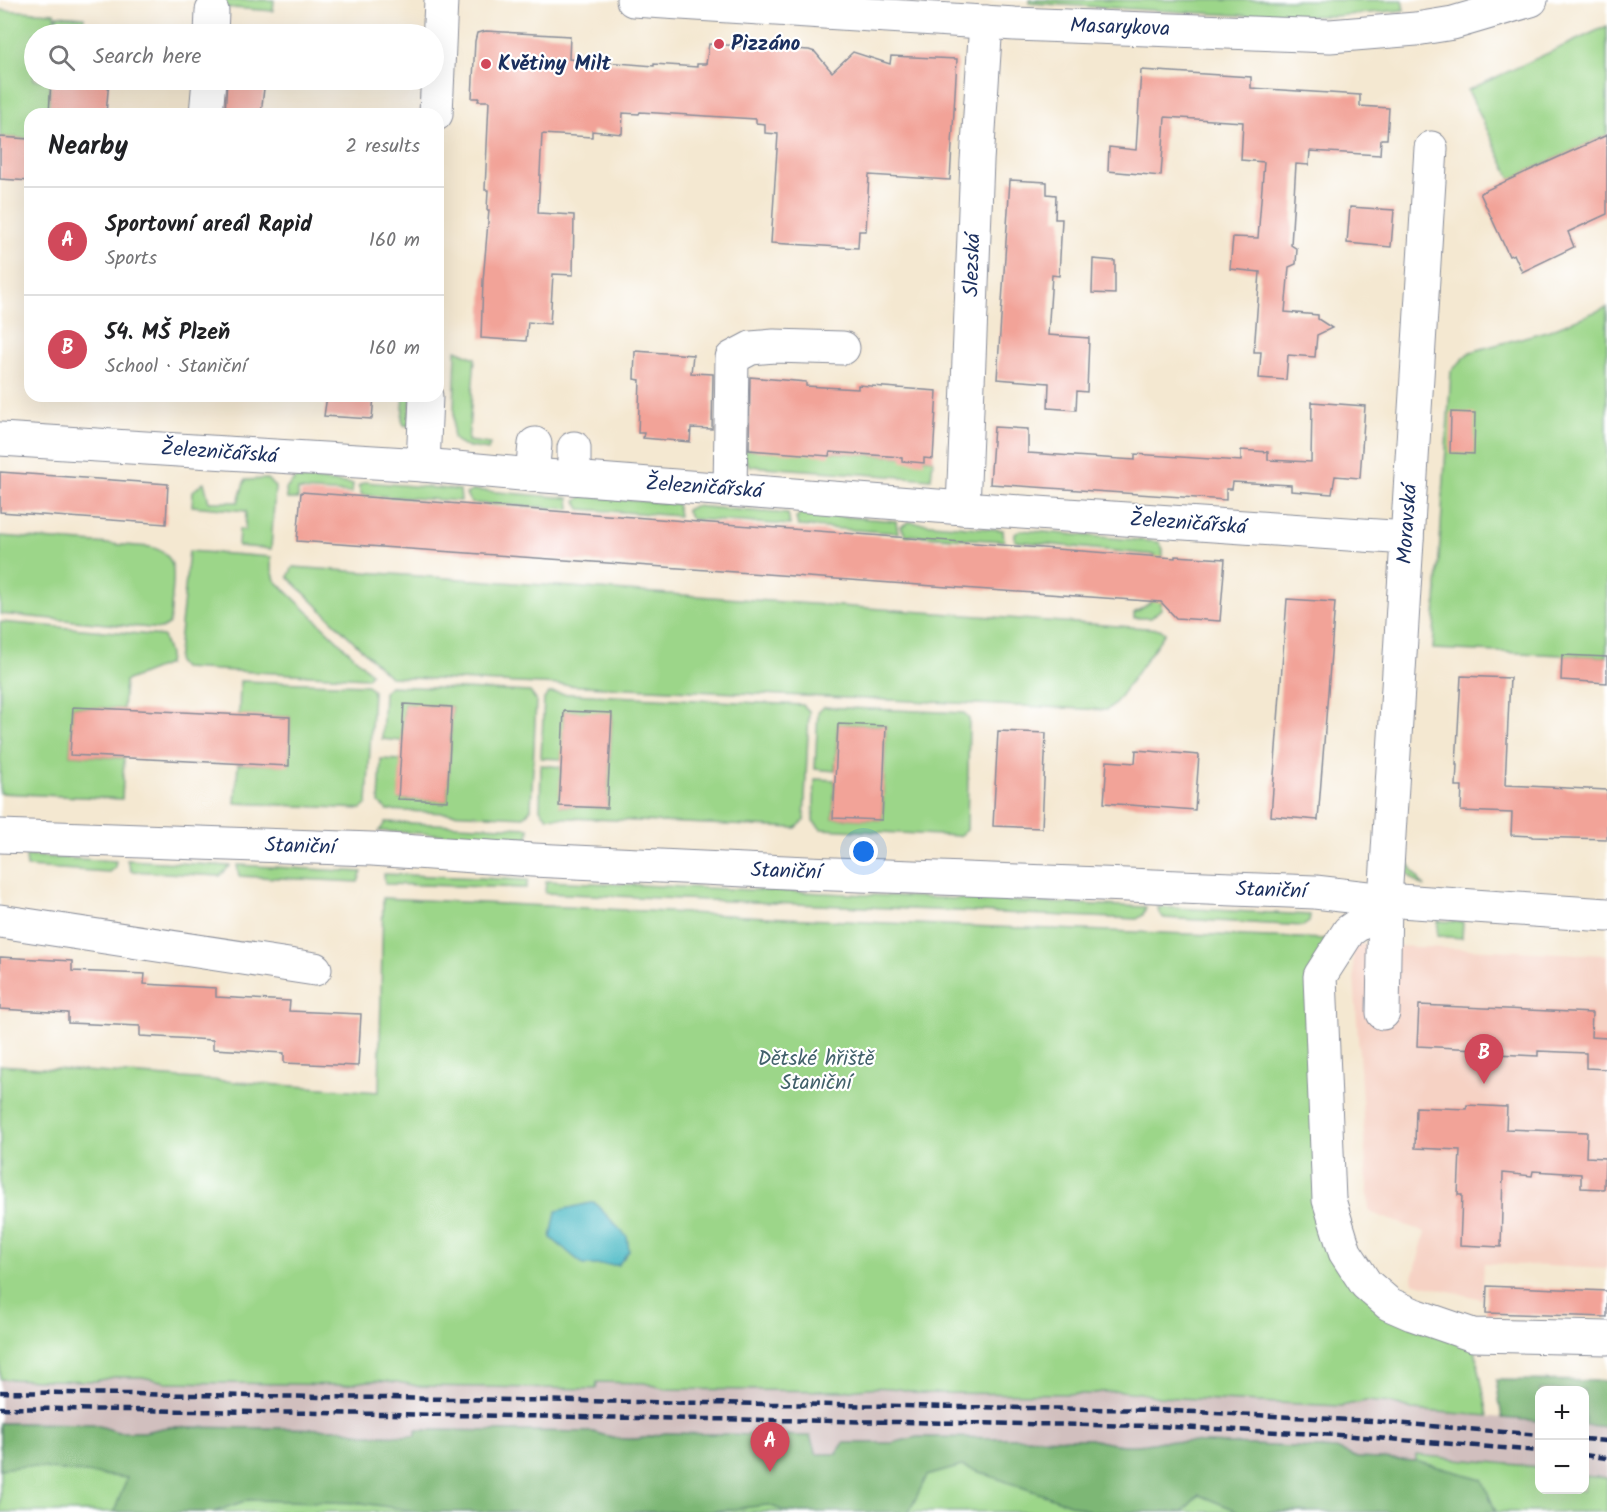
<!DOCTYPE html>
<html lang="en">
<head>
<meta charset="utf-8">
<style>
  body { margin:0; font-family:Kalam,sans-serif; background:#f2f2f2; color:#202124 }
  .controls { position:absolute; right:18px; bottom:18px; display:grid; overflow:hidden; border-radius:12px; box-shadow:0 6px 24px #0002 }
  .controls button { width:54px; height:54px; display:grid; place-items:center; padding:0; border:0; border-bottom:2px solid #e0e0e0; background:#fff; color:#202124; font:30px sans-serif }
  .you { position:absolute; left:864px; top:852px; width:21px; height:21px; margin:-15px; border:4px solid #fff; border-radius:50%; background:#1a73e8; box-shadow:0 0 0 9px #1a73e833 }
  .badge { display:grid; place-items:center; width:39px; height:39px; border-radius:50%; background:#d1495b; color:#fff; font-size:20px; font-weight:700 }
  .pin { position:absolute; translate:-50% -50px; filter:drop-shadow(0 2px 3px #0008) }
  .pin::after { content:''; position:absolute; top:32px; width:21px; height:18px; background:inherit; clip-path:polygon(0 0,100% 0,50% 100%) }
  .list { margin:0; padding:0; list-style:none }
  h2 { display:flex; justify-content:space-between; align-items:center; height:78px; margin:0; padding:0 24px; font-size:26px }
  h2 small { font-size:20px; font-weight:400; color:#757577 }
  .list li { display:grid; grid-template-columns:39px 1fr auto; gap:18px; align-items:center; box-sizing:border-box; height:108px; padding:0 24px; border-top:2px solid #e0e0e0 }
  .list b { display:block; font-size:22px; white-space:nowrap }
  .list p { margin:0; font-size:20px; white-space:nowrap; color:#757577 }
  .list em { font-size:20px; font-style:normal; color:#757577 }
  .icon { flex:none; width:33px; height:33px; fill:none; stroke:currentColor; stroke-width:2; stroke-linecap:round; stroke-linejoin:round }
  .map { position:relative; flex:none; width:1607px; height:1512px; overflow:hidden }
  .search { position:absolute; background:#fff; box-shadow:0 6px 24px #0002; left:24px; top:24px; width:420px; height:66px; display:flex; align-items:center; gap:15px; box-sizing:border-box; padding:0 21px; border-radius:33px; color:#757577; font-size:22px }
  .panel { position:absolute; background:#fff; box-shadow:0 6px 24px #0002; left:24px; top:108px; width:420px; height:294px; border-radius:18px }
  .map>svg:first-child { display:block }
</style>
</head>
<body>
<div class="map">
<svg width="1607" height="1512" viewBox="0 0 1607 1512">
  <rect width="100%" height="100%" fill="#fff"/>
  <filter id="ink" filterUnits="userSpaceOnUse"><feTurbulence type="fractalNoise" baseFrequency=".0167" numOctaves="2"/><feDisplacementMap in="SourceGraphic" scale="12" xChannelSelector="R" yChannelSelector="G"/><feConvolveMatrix kernelMatrix="1 2 1 2 8 2 1 2 1" color-interpolation-filters="sRGB"/></filter>
  <filter id="wash" filterUnits="userSpaceOnUse"><feTurbulence type="fractalNoise" baseFrequency=".008" numOctaves="4" result="noise"/><feDisplacementMap in="SourceGraphic" scale="24" xChannelSelector="R" yChannelSelector="G"/><feGaussianBlur stdDeviation="1.35" result="paint"/><feColorMatrix in="noise" values="0 0 0 0 0 0 0 0 0 0 0 0 0 0 0 0 0 1.4 0 .05"/><feComposite in="paint" operator="in"/></filter>
  <g filter="url(#wash)">
    <rect width="100%" height="100%" fill="#f4e8d1"/>
    <path fill="#f6d2c4" d="M1352 944 1607 955V1269L1484 1263 1482 1299 1412 1282 1425 1232 1369 1212Z"/>
    <g fill="#d1bfbe">
      <path d="M113 1377H142L166 1382 345 1385 368 1380H393L417 1386 596 1389 597 1382 644 1383 667 1389 845 1391 868 1387H893L918 1393 1088 1394 1109 1390 1137 1391 1159 1397 1341 1406 1366 1401 1391 1403 1412 1410 1539 1421 1540 1467 1417 1455 1416 1461 1357 1458 1336 1449 1162 1441 1139 1447 917 1437 892 1443H844L836 1454H816L809 1436 665 1433 643 1440 616 1439 592 1432 417 1430 416 1436 367 1435 342 1429 168 1427 144 1432H118L93 1424 0 1423V1379L95 1381Z"/>
      <path d="M1584 1425 1607 1427V1478L1585 1476Z"/>
    </g>
    <g fill="#9cd689" stroke="#5c8274" stroke-width="1.5">
      <path d="M219 0H274L273 11 219 7Z"/>
      <path d="M1029 0H1402L1404 10 1334 16H1253L1029 3Z"/>
      <path d="M0 10 55 13 54 34H34V80H51L49 114H30V139L0 137Z"/>
      <path d="M57 15 84 17 82 33 56 31Z"/>
      <path d="M1607 26V135L1511 179 1468 90Z"/>
      <path d="M1607 307V657L1433 649 1451 371 1470 352 1550 330Z"/>
      <path d="M445 337 440 426 438 396 440 339Z"/>
      <path d="M456 350 475 358 468 441 490 444 488 450 463 446 453 438Z"/>
      <path d="M404 396H411L409 426 404 425 402 420Z"/>
      <path d="M748 450 830 452 933 459 931 479 750 466 744 458V451Z"/>
      <path d="M296 478 353 484 352 493 298 490V499H287L286 489Z"/>
      <path d="M267 479 275 487 271 549 238 546 239 529 245 530 246 511 192 506 193 491 204 482 209 502H238L245 480Z"/>
      <path d="M365 482 460 490 461 501 362 495 358 486Z"/>
      <path d="M474 490 569 498 570 509 471 503 466 494Z"/>
      <path d="M583 496 677 504 679 516 580 509 576 501Z"/>
      <path d="M694 506 788 514 790 525 691 519 686 510Z"/>
      <path d="M801 513 896 521 898 533 798 526 796 518Z"/>
      <path d="M909 522 1003 530 1004 541 905 535 901 526Z"/>
      <path d="M1020 530 1159 542 1163 549 1161 609 1151 618H1134V613L1152 602 1155 555 1015 541V534Z"/>
      <path d="M0 536 151 547C178 555 174 573 172 596 171 606 171 616 169 625L161 629 0 614Z"/>
      <path d="M189 551 271 557V566L275 580 371 673 367 678 182 668 177 662Z"/>
      <path d="M293 567 1160 629 1165 633 1114 705 1106 710 390 677 288 577Z"/>
      <path d="M0 622 163 636 169 655 168 664 125 681 123 709 73 707 70 755 124 758 122 799 0 793Z"/>
      <path d="M240 681 367 685 373 691 367 804 361 809 235 803 238 764 289 765 290 717 239 715Z"/>
      <path d="M390 686 530 692 536 700 531 809 524 817 387 810 379 803 381 759 401 760 399 799 447 801 452 707 404 704 402 741 382 739 384 692Z"/>
      <path d="M549 693 803 705 809 711 804 821 796 828 547 817 540 809 541 765 561 767 560 806 607 808 612 714 564 711 562 759 541 758 544 699Z"/>
      <path d="M824 707 964 713 969 719 967 830 959 836 821 829 813 821 815 779 835 780 833 818 882 820 886 726 838 724 835 771 815 769 818 712Z"/>
      <path d="M386 822 529 828 528 839 379 831Z"/>
      <path d="M1400 836 1407 861 1424 887C1399 873 1402 861 1400 836Z"/>
      <path d="M26 856 116 861 115 867 109 872 27 867Z"/>
      <path d="M127 860 230 866 220 876 131 871Z"/>
      <path d="M237 865 362 872 358 882 239 876Z"/>
      <path d="M384 874 528 880 526 888 385 884Z"/>
      <path d="M546 881 1146 907 1143 915 1137 919 545 893Z"/>
      <path d="M383 898 886 923 1326 939 1341 1265 1474 1343 1488 1416 1412 1410 1391 1403 1366 1401 1341 1406 1159 1397C1134 1391 1113 1389 1088 1394L918 1393C891 1386 872 1386 845 1391L667 1389 644 1383 597 1382 596 1389 417 1386C390 1379 373 1379 346 1385L166 1382 142 1377H113L95 1381 0 1379V1065L379 1092Z"/>
      <path d="M1158 907 1310 915 1309 922 1303 926 1164 918 1159 913Z"/>
      <path d="M1438 921 1463 922 1462 938 1437 936Z"/>
      <path d="M0 1423 93 1424 118 1432H144L168 1427 342 1429 367 1435 416 1436V1430L593 1432C622 1441 635 1442 665 1433L810 1436 816 1454H836L844 1443H892L917 1437 1090 1439C1119 1446 1133 1448 1162 1441L1336 1449 1357 1458 1416 1461V1455L1539 1467 1540 1490H1584L1585 1476 1607 1478V1512H0Z"/>
    </g>
    <g fill="#7db775" stroke="#4c736a" stroke-width="1.5">
      <path d="M1496 1380 1607 1381V1427L1585 1425 1584 1390H1540L1539 1421 1502 1418Z"/>
      <path d="M0 1423 93 1424 118 1432H144L168 1427 342 1429 367 1435 416 1436V1430L593 1432C622 1441 635 1442 665 1433L810 1436 816 1454H836L844 1443H892L917 1437 1090 1439C1119 1446 1133 1448 1162 1441L1336 1449 1357 1458 1416 1461 1482 1479 1496 1512H1240L1199 1495 1182 1512H1092L962 1466 927 1476 909 1512H788L768 1505 706 1512H421L362 1503 248 1500 214 1512H114L127 1478 26 1466 0 1469Z"/>
    </g>
    <path fill="#4cbac5" stroke="#347492" stroke-width="1.5" d="M594 1202 627 1237 629 1251 618 1265H584L551 1238 556 1211Z"/>
    <g id="blocks">
      <g fill="#f2a398">
        <path d="M486 31 570 36 569 59 654 66V64L697 67V64H706L709 44 809 50 815 52 832 72 853 52 890 64 891 56 957 59 950 180 869 175 866 231H859L858 248 771 243 778 134 765 133V124L756 123V119L640 112 639 114 623 113 622 134 592 131V137L542 134 538 213 574 215 573 275 553 274 550 324 528 322 526 341 481 338 483 281 489 210H487L488 190H485L489 101H478L479 98H472L475 41 477 33Z"/>
        <path d="M1141 70 1251 77V88L1360 95V106L1389 108 1387 139H1381L1380 155 1310 151 1309 165 1296 164 1291 245 1297 249 1296 264 1289 267 1285 312 1318 315V319L1332 328 1317 335 1315 357 1288 355 1286 380 1259 378 1261 352H1254L1260 272 1230 269 1233 237 1258 238 1264 162 1241 160 1243 122 1165 117 1161 176 1108 171 1109 147 1136 150Z"/>
        <path d="M51 80H109L106 114H49Z"/>
        <path d="M227 80H265L261 114H225Z"/>
        <path d="M1607 135V214L1568 232 1574 247 1522 272 1514 254 1509 256 1480 193Z"/>
        <path d="M0 137 30 139V181L0 179Z"/>
        <path d="M1010 180 1047 182V194L1056 195 1055 219H1062L1059 276 1052 275 1048 335 1089 338 1087 392 1077 391 1076 410 1048 408 1049 383 997 379Z"/>
        <path d="M1350 207 1394 210 1391 247 1347 243Z"/>
        <path d="M1093 259 1115 261V294L1092 293Z"/>
        <path d="M635 351 693 355 691 373 713 374 712 429 691 428 690 442 643 438 644 433H638L640 380 634 379Z"/>
        <path d="M750 377 806 382V386L858 389V385L937 391 933 459 924 458V463L902 461V457L830 452 829 456 749 450Z"/>
        <path d="M327 396H374L372 419 324 416Z"/>
        <path d="M1312 402 1365 406 1360 478 1335 476 1332 494 1291 491V485L1233 482 1232 489H1226V500L990 484 994 427 1028 429V453L1135 460V454L1241 461V450L1268 452V460L1311 462Z"/>
        <path d="M1451 412 1475 413 1474 454 1450 453Z"/>
        <path d="M0 472 168 484 166 524 0 512Z"/>
        <path d="M301 492 1175 558V556L1225 559 1220 621 1176 618 1161 602 297 541Z"/>
        <path d="M1287 599 1335 602 1318 820 1271 816Z"/>
        <path d="M1562 655 1607 657V683L1561 680Z"/>
        <path d="M1461 676 1510 678 1505 785 1607 790V839L1532 837V836L1511 835 1512 813 1461 811 1462 786H1456L1457 765H1456Z"/>
        <path d="M404 704 452 707 447 801 398 799Z"/>
        <path d="M73 707 290 717 289 766 70 755Z"/>
        <path d="M564 711 612 713 607 808 559 806Z"/>
        <path d="M838 724 886 726 882 820 833 818Z"/>
        <path d="M998 731 1046 733 1042 828 993 826Z"/>
        <path d="M1136 750 1199 755 1195 810 1104 803 1107 761 1135 763Z"/>
        <path d="M0 957 72 961V971L145 974 144 984 216 988V997L290 1001 289 1011 361 1014 358 1066 284 1063V1053L213 1049V1040L140 1036V1026L68 1023V1013L0 1009Z"/>
        <path d="M1419 1005 1592 1013 1591 1037 1607 1038V1069L1586 1068V1053L1538 1051V1056L1497 1054V1050L1417 1046Z"/>
        <path d="M1467 1105 1507 1107 1506 1129 1587 1132 1586 1157 1605 1158 1604 1189 1581 1188V1174L1533 1171 1532 1176 1503 1173 1501 1247 1460 1245 1462 1195H1458L1460 1150 1415 1148 1416 1107 1466 1109Z"/>
        <path d="M1487 1286 1607 1291V1317L1486 1313Z"/>
      </g>
    </g>
  </g>
  <g filter="url(#ink)">
    <use href="#blocks" fill-opacity="0" stroke="#888c98" stroke-width="1.5"/>
    <g fill="none" stroke-linecap="round" stroke-linejoin="round">
      <g stroke="#888c98" stroke-width="35">
        <g id="minor">
          <path d="M633 0 1015 24 1330 36 1416 29 1453 23 1531 0"/>
          <path d="M211 34 212 11"/>
          <path d="M206 114 209 80"/>
          <path d="M436 114 441 0"/>
          <path d="M0 439 423 465 532 475 963 508 1407 538"/>
          <path d="M574 448V478"/>
          <path d="M423 465 426 396"/>
          <path d="M532 475 535 444"/>
          <path d="M730 490 732 358 751 348 774 346 843 348"/>
          <path d="M963 508 977 161 986 22"/>
          <path d="M0 836 372 849 533 860 807 873 1315 892 1385 900 1607 915"/>
          <path d="M1385 900 1369 917 1349 931 1320 976 1329 1200 1345 1252 1366 1284 1389 1304 1412 1314 1473 1335 1607 1338"/>
          <path d="M0 921 315 969"/>
          <path d="M1383 1013 1385 900 1431 148"/>
        </g>
      </g>
      <use href="#minor" stroke="#fff" stroke-width="33"/>
      <g stroke="#1b2f5e" stroke-width="4.5" stroke-dasharray="9 4.5" stroke-linecap="butt">
        <path d="M0 1392 1156 1410 1371 1421 1540 1435"/>
        <path d="M0 1408 1155 1426 1339 1435 1540 1451"/>
        <path d="M1584 1439 1607 1441"/>
        <path d="M1584 1455 1607 1458"/>
      </g>
    </g>
  </g>
  <g fill="#d1495b" stroke="#fff" stroke-width="2">
    <circle cx="719" cy="44" r="6"/>
    <circle cx="486" cy="64" r="6"/>
  </g>
  <g text-anchor="middle" dominant-baseline="central" stroke-width="4.5" stroke-linejoin="round" paint-order="stroke">
    <g font-size="21" fill="#1b2f5e" stroke="#fff">
      <text transform="translate(1120 28) rotate(2)">Masarykova</text>
      <text transform="translate(973 265) rotate(-88)">Slezská</text>
      <text transform="translate(219 453) rotate(4)">Železničářská</text>
      <text transform="translate(704 488) rotate(4)">Železničářská</text>
      <text transform="translate(1188 524) rotate(4)">Železničářská</text>
      <text transform="translate(1408 524) rotate(-86)">Moravská</text>
      <text transform="translate(300 847) rotate(2)">Staniční</text>
      <text transform="translate(786 872) rotate(2)">Staniční</text>
      <text transform="translate(1271 891) rotate(2)">Staniční</text>
    </g>
    <g font-size="21" font-weight="bold" fill="#1b2f5e" stroke="#fff" text-anchor="start">
      <text x="731" y="44">Pizzáno</text>
      <text x="498" y="64">Květiny Milt</text>
    </g>
    <g font-size="21" fill="#42616b" stroke="#fff">
      <text x="816" y="1059">Dětské hřiště<tspan x="816" dy="24">Staniční</tspan></text>
    </g>
  </g>
</svg>
<div class="controls">
<button>+</button>
<button>−</button>
</div>
<div class="you"></div>
<div class="pin badge" style="left:770px;top:1472px">A</div>
<div class="pin badge" style="left:1484px;top:1084px">B</div>
<div class="search"><svg class="icon" aria-label="search" viewBox="0 0 24 24"><circle cx="10" cy="10" r="6"/><path d="M15 15l6 6"/></svg>Search here</div>
<section class="panel">
<h2>Nearby<small>2 results</small></h2>
<ul class="list">
<li><span class="badge">A</span><div><b>Sportovní areál Rapid</b><p>Sports</p></div><em>160 m</em></li>
<li><span class="badge">B</span><div><b>54. MŠ Plzeň</b><p>School · Staniční</p></div><em>160 m</em></li>
</ul>
</section>
</div>
</body>
</html>
